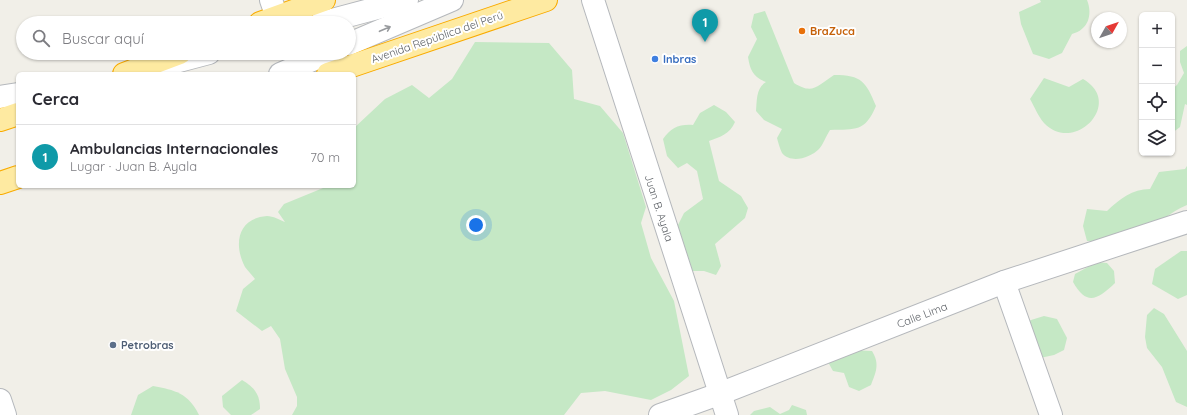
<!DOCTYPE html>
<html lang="es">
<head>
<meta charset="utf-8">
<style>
  body { margin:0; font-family:Quicksand,sans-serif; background:#f7f7f7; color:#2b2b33 }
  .controls { position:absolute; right:12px; top:12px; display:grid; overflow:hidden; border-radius:6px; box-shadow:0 1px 3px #0004 }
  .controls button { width:36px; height:36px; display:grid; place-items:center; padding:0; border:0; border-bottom:1px solid #e1e1e2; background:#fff; color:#2b2b33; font:20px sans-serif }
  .compass { position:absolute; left:1091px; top:12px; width:36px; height:36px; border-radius:50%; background:#fff; box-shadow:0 1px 3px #0004; rotate:50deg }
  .you { position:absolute; left:476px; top:225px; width:14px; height:14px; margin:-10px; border:3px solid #fff; border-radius:50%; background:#1a73e8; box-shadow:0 0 0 6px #1a73e833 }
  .badge { display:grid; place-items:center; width:26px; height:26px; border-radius:50%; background:#db2777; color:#fff; font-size:13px; font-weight:700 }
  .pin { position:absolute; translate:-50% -33px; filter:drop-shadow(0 1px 2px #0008) }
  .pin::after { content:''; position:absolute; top:21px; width:14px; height:12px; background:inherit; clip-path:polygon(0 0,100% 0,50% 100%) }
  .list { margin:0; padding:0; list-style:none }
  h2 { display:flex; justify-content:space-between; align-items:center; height:52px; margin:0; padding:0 16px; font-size:17px }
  h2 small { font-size:13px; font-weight:400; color:#7c7c81 }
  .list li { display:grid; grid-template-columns:26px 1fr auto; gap:12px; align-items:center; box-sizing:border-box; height:64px; padding:0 16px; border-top:1px solid #e1e1e2 }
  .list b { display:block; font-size:15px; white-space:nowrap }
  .list p { margin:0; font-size:13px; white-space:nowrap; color:#7c7c81 }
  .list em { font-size:13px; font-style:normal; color:#7c7c81 }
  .icon { flex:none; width:22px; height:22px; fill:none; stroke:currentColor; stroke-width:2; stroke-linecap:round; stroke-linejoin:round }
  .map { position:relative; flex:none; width:1187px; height:415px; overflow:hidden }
  .search { position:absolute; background:#fff; box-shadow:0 1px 3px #0004; left:16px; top:16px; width:340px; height:44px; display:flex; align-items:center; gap:10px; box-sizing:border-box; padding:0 14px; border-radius:22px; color:#7c7c81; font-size:15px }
  .panel { position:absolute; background:#fff; box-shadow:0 1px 3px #0004; left:16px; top:72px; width:340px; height:116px; border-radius:6px }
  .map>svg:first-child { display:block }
</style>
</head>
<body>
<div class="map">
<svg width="1187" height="415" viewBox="0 0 1187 415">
  <rect width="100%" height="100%" fill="#f1efe8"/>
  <g fill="#c5e8c5">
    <path d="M1040 0H1087C1093 15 1088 30 1072 34L1062 53 1049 59 1033 54 1021 24 1019 12 1041 2Z"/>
    <path d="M765 11 794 83C813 95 817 86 834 75 862 75 866 82 876 106 865 132 856 129 830 130 826 136 823 145 819 149 810 158 791 164 782 153 780 149 778 142 777 138L782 129 764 120 756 111C757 100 756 88 766 82 753 77 750 70 748 57L757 39 751 27 754 14Z"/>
    <path d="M475 42 549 43 572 70 574 99 600 106 623 133 646 207 641 223 651 258 674 301 689 376 671 390 651 400 605 391 581 393 564 415H292L297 406V397L285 369 280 339 271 326 262 331 236 311 243 289 255 279C252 275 248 271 245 267 233 244 238 218 267 216 273 216 280 220 285 222L278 212 284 204 328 186H354V128L385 99 412 85 429 98 452 79Z"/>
    <path d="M1187 46V105L1185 104 1180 127 1172 133V89L1177 85 1184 73 1180 62V51Z"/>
    <path d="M1044 78 1069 87 1083 79C1125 103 1074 155 1044 123 1038 116 1034 106 1030 99Z"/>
    <path d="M714 105 726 112 735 122C730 134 720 137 709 141L719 181 741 196 748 208 745 218 715 244 721 266 716 275 704 271H692L677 227 684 213 703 199 697 171 687 163 678 168 667 156 663 139C671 128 679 124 693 125L700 113Z"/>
    <path d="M1187 166V205C1169 212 1156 227 1139 234 1123 241 1103 242 1087 241L1083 226 1087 209 1107 211C1120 199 1132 189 1150 189L1159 172 1185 169Z"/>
    <path d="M1181 251H1187V295L1178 299 1152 284 1155 269Z"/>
    <path d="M1097 262 1107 263 1114 271 1115 283C1098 299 1087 307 1073 282L1075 274Z"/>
    <path d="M1154 308 1164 314 1187 351V407L1176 402 1162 367 1147 348 1145 337 1147 315Z"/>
    <path d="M1044 316 1057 319 1067 338 1064 350 1054 355 1040 358 1025 325 1031 320Z"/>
    <path d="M851 350 872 351C880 364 876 372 871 385L859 391 849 387 844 373 833 371 828 362Z"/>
    <path d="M242 380C254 387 260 394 260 409L251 415H231L223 407 222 396Z"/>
    <path d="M153 386C175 390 188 393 199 415H131L138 395Z"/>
    <path d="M792 405 806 410 807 415H750L754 411 770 407 780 414 789 410Z"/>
  </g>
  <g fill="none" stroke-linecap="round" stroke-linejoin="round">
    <g stroke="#b5b8bc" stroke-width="24">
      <g id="minor">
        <path d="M271 0 277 17"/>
        <path d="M593 0 727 415"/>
        <path d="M1004 282 1051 415"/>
        <path d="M660 415 719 394 1004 282 1187 222"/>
      </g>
    </g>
    <g stroke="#b5b8bc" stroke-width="24">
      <g id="tertiary">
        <path d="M321 23 407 0"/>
        <path d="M349 44 452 0"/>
        <path d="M160 66 209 53"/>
        <path d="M280 74 329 53"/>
        <path d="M0 97 18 94"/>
        <path d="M0 400 5 415"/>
      </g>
    </g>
    <g stroke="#f9ab00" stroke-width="24">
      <g id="trunk">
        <path d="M260 23 324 0"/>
        <path d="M124 74 180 53"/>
        <path d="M328 74 546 0"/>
        <path d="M0 120 18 114"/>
        <path d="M0 183 18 177"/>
      </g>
    </g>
    <use href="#minor" stroke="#fff" stroke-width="22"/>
    <use href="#tertiary" stroke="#fff" stroke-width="22"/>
    <use href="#trunk" stroke="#feeaa1" stroke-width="22"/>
  </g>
  <defs><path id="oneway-shaft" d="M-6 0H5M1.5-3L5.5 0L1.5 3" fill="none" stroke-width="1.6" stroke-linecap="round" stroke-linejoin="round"/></defs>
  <use stroke="#979a9d" href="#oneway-shaft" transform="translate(385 29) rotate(-23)"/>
  <circle fill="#e8710a" stroke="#fff" stroke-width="1.5" cx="802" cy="31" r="4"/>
  <circle fill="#3f7fe0" stroke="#fff" stroke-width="1.5" cx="655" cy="59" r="4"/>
  <circle fill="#5c6f8a" stroke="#fff" stroke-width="1.5" cx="113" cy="345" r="4"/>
  <g text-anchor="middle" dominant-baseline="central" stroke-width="4" stroke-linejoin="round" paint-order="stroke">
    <g font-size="11" font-weight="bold" fill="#c56008" stroke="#fff" text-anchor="start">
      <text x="810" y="31">BraZuca</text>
    </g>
    <g font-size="11" fill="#5f6368" stroke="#fff">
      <text transform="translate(437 37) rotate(-19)">Avenida República del Perú</text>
      <text transform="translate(659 208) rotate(72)">Juan B. Ayala</text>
      <text transform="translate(922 315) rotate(-21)">Calle Lima</text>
    </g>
    <g font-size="11" font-weight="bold" fill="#366cbe" stroke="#fff" text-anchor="start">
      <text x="663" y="59">Inbras</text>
    </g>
    <g font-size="11" font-weight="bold" fill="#4e5e75" stroke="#fff" text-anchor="start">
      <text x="121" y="345">Petrobras</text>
    </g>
  </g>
</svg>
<div class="controls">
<button>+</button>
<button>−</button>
<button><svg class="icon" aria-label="locate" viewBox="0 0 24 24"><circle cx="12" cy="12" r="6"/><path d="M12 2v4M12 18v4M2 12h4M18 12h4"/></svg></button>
<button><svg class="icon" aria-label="layers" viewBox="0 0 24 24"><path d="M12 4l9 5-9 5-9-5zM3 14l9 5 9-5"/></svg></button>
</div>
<svg class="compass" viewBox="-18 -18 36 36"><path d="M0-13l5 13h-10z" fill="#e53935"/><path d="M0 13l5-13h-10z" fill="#7c7c81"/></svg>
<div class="you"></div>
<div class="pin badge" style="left:705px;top:42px;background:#0f9aa8">1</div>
<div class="search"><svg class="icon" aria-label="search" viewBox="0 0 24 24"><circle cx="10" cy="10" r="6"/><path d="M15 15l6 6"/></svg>Buscar aquí</div>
<section class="panel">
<h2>Cerca<small></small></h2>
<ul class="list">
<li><span class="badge" style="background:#0f9aa8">1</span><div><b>Ambulancias Internacionales</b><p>Lugar · Juan B. Ayala</p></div><em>70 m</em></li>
</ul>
</section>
</div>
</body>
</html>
